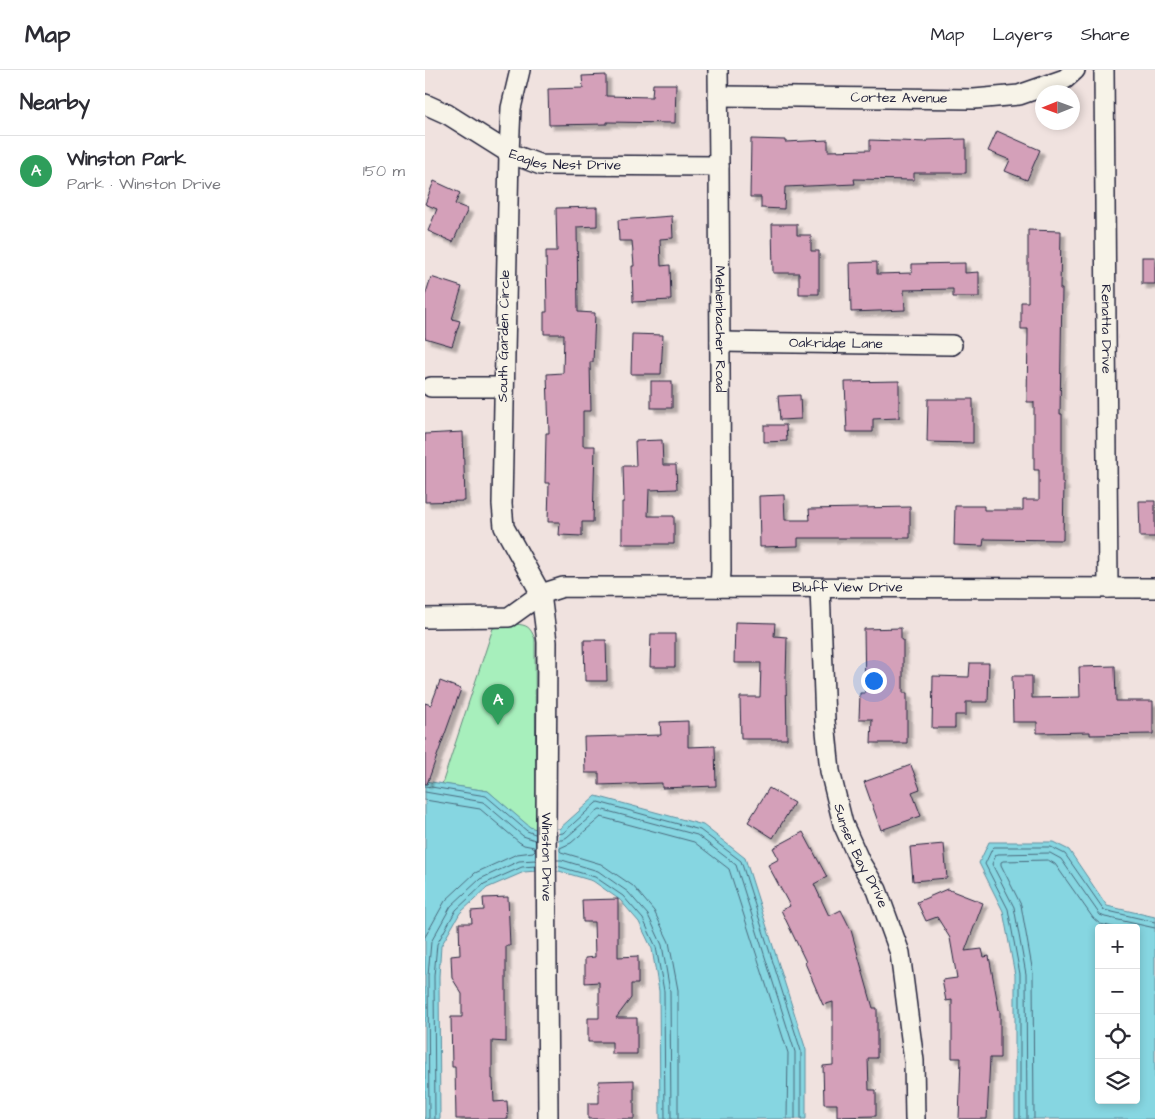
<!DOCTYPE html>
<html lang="en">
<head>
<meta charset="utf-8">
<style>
  body { margin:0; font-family:"Architects Daughter",sans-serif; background:#f2f2f3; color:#2b2b33 }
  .controls { position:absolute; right:15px; bottom:15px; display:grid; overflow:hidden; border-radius:5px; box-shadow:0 2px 8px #0003 }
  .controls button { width:45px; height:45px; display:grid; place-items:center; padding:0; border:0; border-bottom:1px solid #e1e1e2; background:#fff; color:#2b2b33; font:25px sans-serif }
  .compass { position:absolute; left:610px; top:15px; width:45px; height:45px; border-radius:50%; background:#fff; box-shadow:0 2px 8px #0003; rotate:269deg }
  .you { position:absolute; left:448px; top:610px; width:18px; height:18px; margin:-12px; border:4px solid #fff; border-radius:50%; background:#1a73e8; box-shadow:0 0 0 8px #1a73e833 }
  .badge { display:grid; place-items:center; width:32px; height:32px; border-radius:50%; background:#b45309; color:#fff; font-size:16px; font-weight:700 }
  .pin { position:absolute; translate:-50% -41px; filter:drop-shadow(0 1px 2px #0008) }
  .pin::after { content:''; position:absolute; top:26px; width:18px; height:15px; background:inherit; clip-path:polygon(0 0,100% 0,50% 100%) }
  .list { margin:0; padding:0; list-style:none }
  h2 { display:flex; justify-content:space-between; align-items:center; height:65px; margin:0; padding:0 20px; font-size:21px }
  h2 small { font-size:16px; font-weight:400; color:#7c7c81 }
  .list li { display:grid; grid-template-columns:32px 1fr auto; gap:15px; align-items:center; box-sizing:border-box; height:70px; padding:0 20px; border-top:1px solid #e1e1e2 }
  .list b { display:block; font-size:19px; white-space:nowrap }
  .list p { margin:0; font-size:16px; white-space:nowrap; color:#7c7c81 }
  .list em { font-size:16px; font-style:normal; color:#7c7c81 }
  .icon { flex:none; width:28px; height:28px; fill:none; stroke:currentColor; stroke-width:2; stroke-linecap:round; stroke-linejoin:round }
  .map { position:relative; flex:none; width:730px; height:1049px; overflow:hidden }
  header { display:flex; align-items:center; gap:30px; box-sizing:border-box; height:70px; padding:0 25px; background:#fff; border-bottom:1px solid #e1e1e2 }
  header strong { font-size:24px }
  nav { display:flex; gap:28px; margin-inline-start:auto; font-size:18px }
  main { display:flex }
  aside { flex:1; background:#fff }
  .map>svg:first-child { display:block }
</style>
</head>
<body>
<header>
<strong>Map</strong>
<nav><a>Map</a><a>Layers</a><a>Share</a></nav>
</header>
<main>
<aside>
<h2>Nearby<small></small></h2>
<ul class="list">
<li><span class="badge" style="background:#2e9e5b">A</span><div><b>Winston Park</b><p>Park · Winston Drive</p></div><em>150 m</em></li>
</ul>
</aside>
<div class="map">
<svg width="730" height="1049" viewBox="0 0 730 1049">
  <defs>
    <filter id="shadow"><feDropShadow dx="4.5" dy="4.5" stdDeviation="1" flood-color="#0004"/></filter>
  </defs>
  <rect width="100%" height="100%" fill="#f0e2df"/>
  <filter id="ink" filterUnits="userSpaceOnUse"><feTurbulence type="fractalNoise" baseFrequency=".02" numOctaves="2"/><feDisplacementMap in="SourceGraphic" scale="10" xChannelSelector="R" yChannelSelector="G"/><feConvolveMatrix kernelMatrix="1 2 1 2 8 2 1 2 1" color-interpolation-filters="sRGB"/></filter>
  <g filter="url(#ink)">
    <path fill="#a7efbc" stroke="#64887c" d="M90 554C103 555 105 557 110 569L111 759 105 758 63 721 17 714 68 558Z"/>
    <g fill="#86d6e1" stroke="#5e8e9f" fill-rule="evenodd">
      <path d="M0 711 63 721 105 757 111 759H134L171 726 278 755 320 788 381 980V1049H235L234 921 227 879 214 852 195 830 168 811 134 801H111L99 802 62 818 35 843 16 876 14 906 15 1049H0Z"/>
      <path d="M564 772H628L644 780 682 836 730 847V1049H590V905L578 841 554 793ZM674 858H711V1030H674Z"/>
    </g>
    <rect fill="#f0e2df" x="111" y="759" width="23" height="42"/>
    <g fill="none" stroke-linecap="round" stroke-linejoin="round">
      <g stroke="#4a6a7d" stroke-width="1">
        <path d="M0 716 61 726 102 761 110 764"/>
        <path d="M0 722 58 732 98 766 110 770"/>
        <path d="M0 730 55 739 94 772 99 775 109 777 110 780 108 782 92 784 50 803 20 831 0 867"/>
        <path d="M132 764 138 763 171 733 173 732 275 760 316 791 376 981V1049"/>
        <path d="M132 770H137L142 767 173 740 175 739 272 765 311 795 370 982V1049"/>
        <path d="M132 790H137L173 801 203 822 223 845 237 875 245 921 246 1049"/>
        <path d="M132 796 170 807 198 826 218 849 231 877 239 921 240 1049"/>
        <path d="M4 1049 3 906 6 872 26 836 55 809 94 791 111 790"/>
        <path d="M10 1049 9 906 12 874 31 840 59 814 97 797 111 796"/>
        <path d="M253 1049V920L244 872 229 841 208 816 176 794 136 782 135 781V778L146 773 176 747 269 772 304 799 363 983 362 1049"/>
        <path d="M595 1049V904L583 839 560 794 567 779 569 777H626L640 784 679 840 730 852"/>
        <path d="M602 1049 601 904 589 837 567 794 571 785 573 784 625 783 636 789 675 845 680 847 730 858"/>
        <path d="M609 1049 608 903 596 835 576 795V792L578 791 623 790 630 794 668 848 675 854 692 858"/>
      </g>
    </g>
    <g fill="#d4a0b9" stroke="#22223b" filter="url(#shadow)">
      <path d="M181 5V26L227 27 228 14H251L250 53 182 52V54L124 55 123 19 158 18 157 6Z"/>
      <path d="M572 61 615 80 602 110 580 101 585 90 563 81Z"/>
      <path d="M326 69 360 70V72L403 70V81L445 80V70L502 72V70L541 69V103H489V110L429 109 430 114 360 117 359 139 336 138V127H325Z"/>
      <path d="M9 111 35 123 30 134 43 139 28 172 3 161 12 139 0 134Z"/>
      <path d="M172 137V156L152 157 153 242 170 243 168 292H165L166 341H158V376H170L168 452H157V466L134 465 135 452H123L124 413H120L121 363H124L122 304 138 303 139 264H119V242H122L121 181H132L131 138Z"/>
      <path d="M247 146 248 168 235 169 236 196 245 195 246 230 208 232 207 196H209L207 171H194L193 150Z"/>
      <path d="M347 154H372V165H386V181H394V224H374V203H348Z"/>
      <path d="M603 160 636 161 635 219H637L635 344H637V413H639L638 470 559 469 558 476 529 475 530 436H559V440H598V430H614V400H609V332H602L603 259H596V232H603Z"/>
      <rect x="717" y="187" width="13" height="27"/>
      <path d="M452 192V204L487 203V194L540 193V203L554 202V227H528V219L479 220 480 240 426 242 425 193Z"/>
      <path d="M6 207 37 217 27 249 35 251 27 276 0 268V226Z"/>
      <path d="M207 264 238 265 236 304H206Z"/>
      <rect x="226" y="311" width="21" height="27"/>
      <path d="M474 311V348L448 349V362H422L420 312Z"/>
      <path d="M375 325 376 349 355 350 353 326Z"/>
      <path d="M503 329H548V373L502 372Z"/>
      <path d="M339 355H361L362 371 339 372Z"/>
      <path d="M38 362 40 431 0 432V364Z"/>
      <path d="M237 370 238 395H251L252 419 224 420 223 446H249V474H197V432H199L198 396H211L210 371Z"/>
      <path d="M359 425 360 450H385L384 439 485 437V468H373V476L335 477 334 426Z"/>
      <path d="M714 431H730V467H715Z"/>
      <path d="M310 552 350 553 349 566 362 567 361 608 362 669H316L315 627H335L336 593H309Z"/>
      <path d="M476 558V570H478V623H482V673H446L447 649H434L435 623H440L439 559Z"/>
      <path d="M226 564H250V597H225Z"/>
      <path d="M159 570H181L182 611H160Z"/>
      <path d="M545 593H564L563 632H541V645H530V658H507L508 606 544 607Z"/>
      <path d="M690 596 691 631H728V664L665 665V662L612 663V652H588L587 606H607V628L655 627 654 597Z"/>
      <path d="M15 611 36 619 2 714H0V633L6 635Z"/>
      <path d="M263 651V677L290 676 291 716 237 718V713L174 715V703H160L159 667 236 665 235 652Z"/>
      <path d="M486 695 495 719 487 722 496 746 456 760 439 712Z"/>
      <path d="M344 718 369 733 348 768 323 752Z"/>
      <path d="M378 762 402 807 389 814 404 846 416 840 426 860 448 938H452V988H443L444 1020H451V1046L412 1047V1034H399L398 996 408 995V932L398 935 380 893 381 892 356 840 365 836 343 795 354 789 348 778Z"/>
      <path d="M519 774 522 808 488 811 485 777Z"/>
      <path d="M522 819 558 833 540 881 557 879 559 887 564 886 574 940H575V988H565L562 1049H534L536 988H527V930L521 931 517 910 532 908 525 868 512 847 501 851 492 832Z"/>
      <path d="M83 827 85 876H81V972L67 971V1009H68L69 1032 82 1031 83 1049H31L30 997H27L26 947H37V924L27 908 26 886 35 885 34 853H47L46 841 59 840 58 828Z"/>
      <path d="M193 829V887L213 886V914H206V928L191 948H212V984H187V972H163V948H174V912L160 913V888L170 887 169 852H158L157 830Z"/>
      <path d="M209 1010V1049H163V1033H174V1011Z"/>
    </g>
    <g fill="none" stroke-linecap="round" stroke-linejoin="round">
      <g stroke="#22223b" stroke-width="22">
        <g id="minor">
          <path id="s1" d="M95 0 86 38 84 83 77 434 79 457 116 524 122 572 121 759 123 1049"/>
          <path id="s2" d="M293 0 294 96 296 501 295 517"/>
          <path id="s3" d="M679 0 683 518"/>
          <path id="s4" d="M293 26 549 29 594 25 640 9 650 0"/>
          <path id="s5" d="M0 34 22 44 84 83 116 95 294 96"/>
          <path id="s6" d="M295 272 527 275"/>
          <path d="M6 317H78"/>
          <path id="s7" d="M395 518 400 651 405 701 418 754 435 792 452 820 475 883 489 991 490 1049"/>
          <path id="s8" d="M0 548 84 547 116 524 138 517 730 518"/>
        </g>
      </g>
      <use href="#minor" stroke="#f7f3e8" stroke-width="19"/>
    </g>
  </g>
  <g text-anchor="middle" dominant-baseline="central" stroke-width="4" stroke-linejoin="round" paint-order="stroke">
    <g font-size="14" fill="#22223b" stroke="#f7f3e8">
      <text stroke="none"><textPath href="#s4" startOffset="181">Cortez Avenue</textPath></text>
      <text stroke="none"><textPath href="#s5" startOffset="155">Eagles Nest Drive</textPath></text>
      <text stroke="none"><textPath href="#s2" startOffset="259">Mehlenbacher Road</textPath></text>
      <text stroke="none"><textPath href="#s3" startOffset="259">Renatta Drive</textPath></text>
      <text transform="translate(79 266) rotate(-89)">South Garden Circle</text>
      <text stroke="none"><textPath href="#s6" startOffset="116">Oakridge Lane</textPath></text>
      <text stroke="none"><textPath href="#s8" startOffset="431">Bluff View Drive</textPath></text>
      <text stroke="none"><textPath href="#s7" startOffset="274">Sunset Bay Drive</textPath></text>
      <text stroke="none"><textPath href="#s1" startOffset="798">Winston Drive</textPath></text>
    </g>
  </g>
</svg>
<div class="controls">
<button>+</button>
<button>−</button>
<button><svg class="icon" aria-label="locate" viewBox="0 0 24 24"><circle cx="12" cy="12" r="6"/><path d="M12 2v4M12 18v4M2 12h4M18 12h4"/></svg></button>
<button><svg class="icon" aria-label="layers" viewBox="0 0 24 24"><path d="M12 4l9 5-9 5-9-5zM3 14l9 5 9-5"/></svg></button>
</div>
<svg class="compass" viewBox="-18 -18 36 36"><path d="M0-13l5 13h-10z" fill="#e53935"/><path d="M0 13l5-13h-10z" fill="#7c7c81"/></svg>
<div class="you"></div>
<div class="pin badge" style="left:73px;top:655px;background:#2e9e5b">A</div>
</div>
</main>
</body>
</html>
